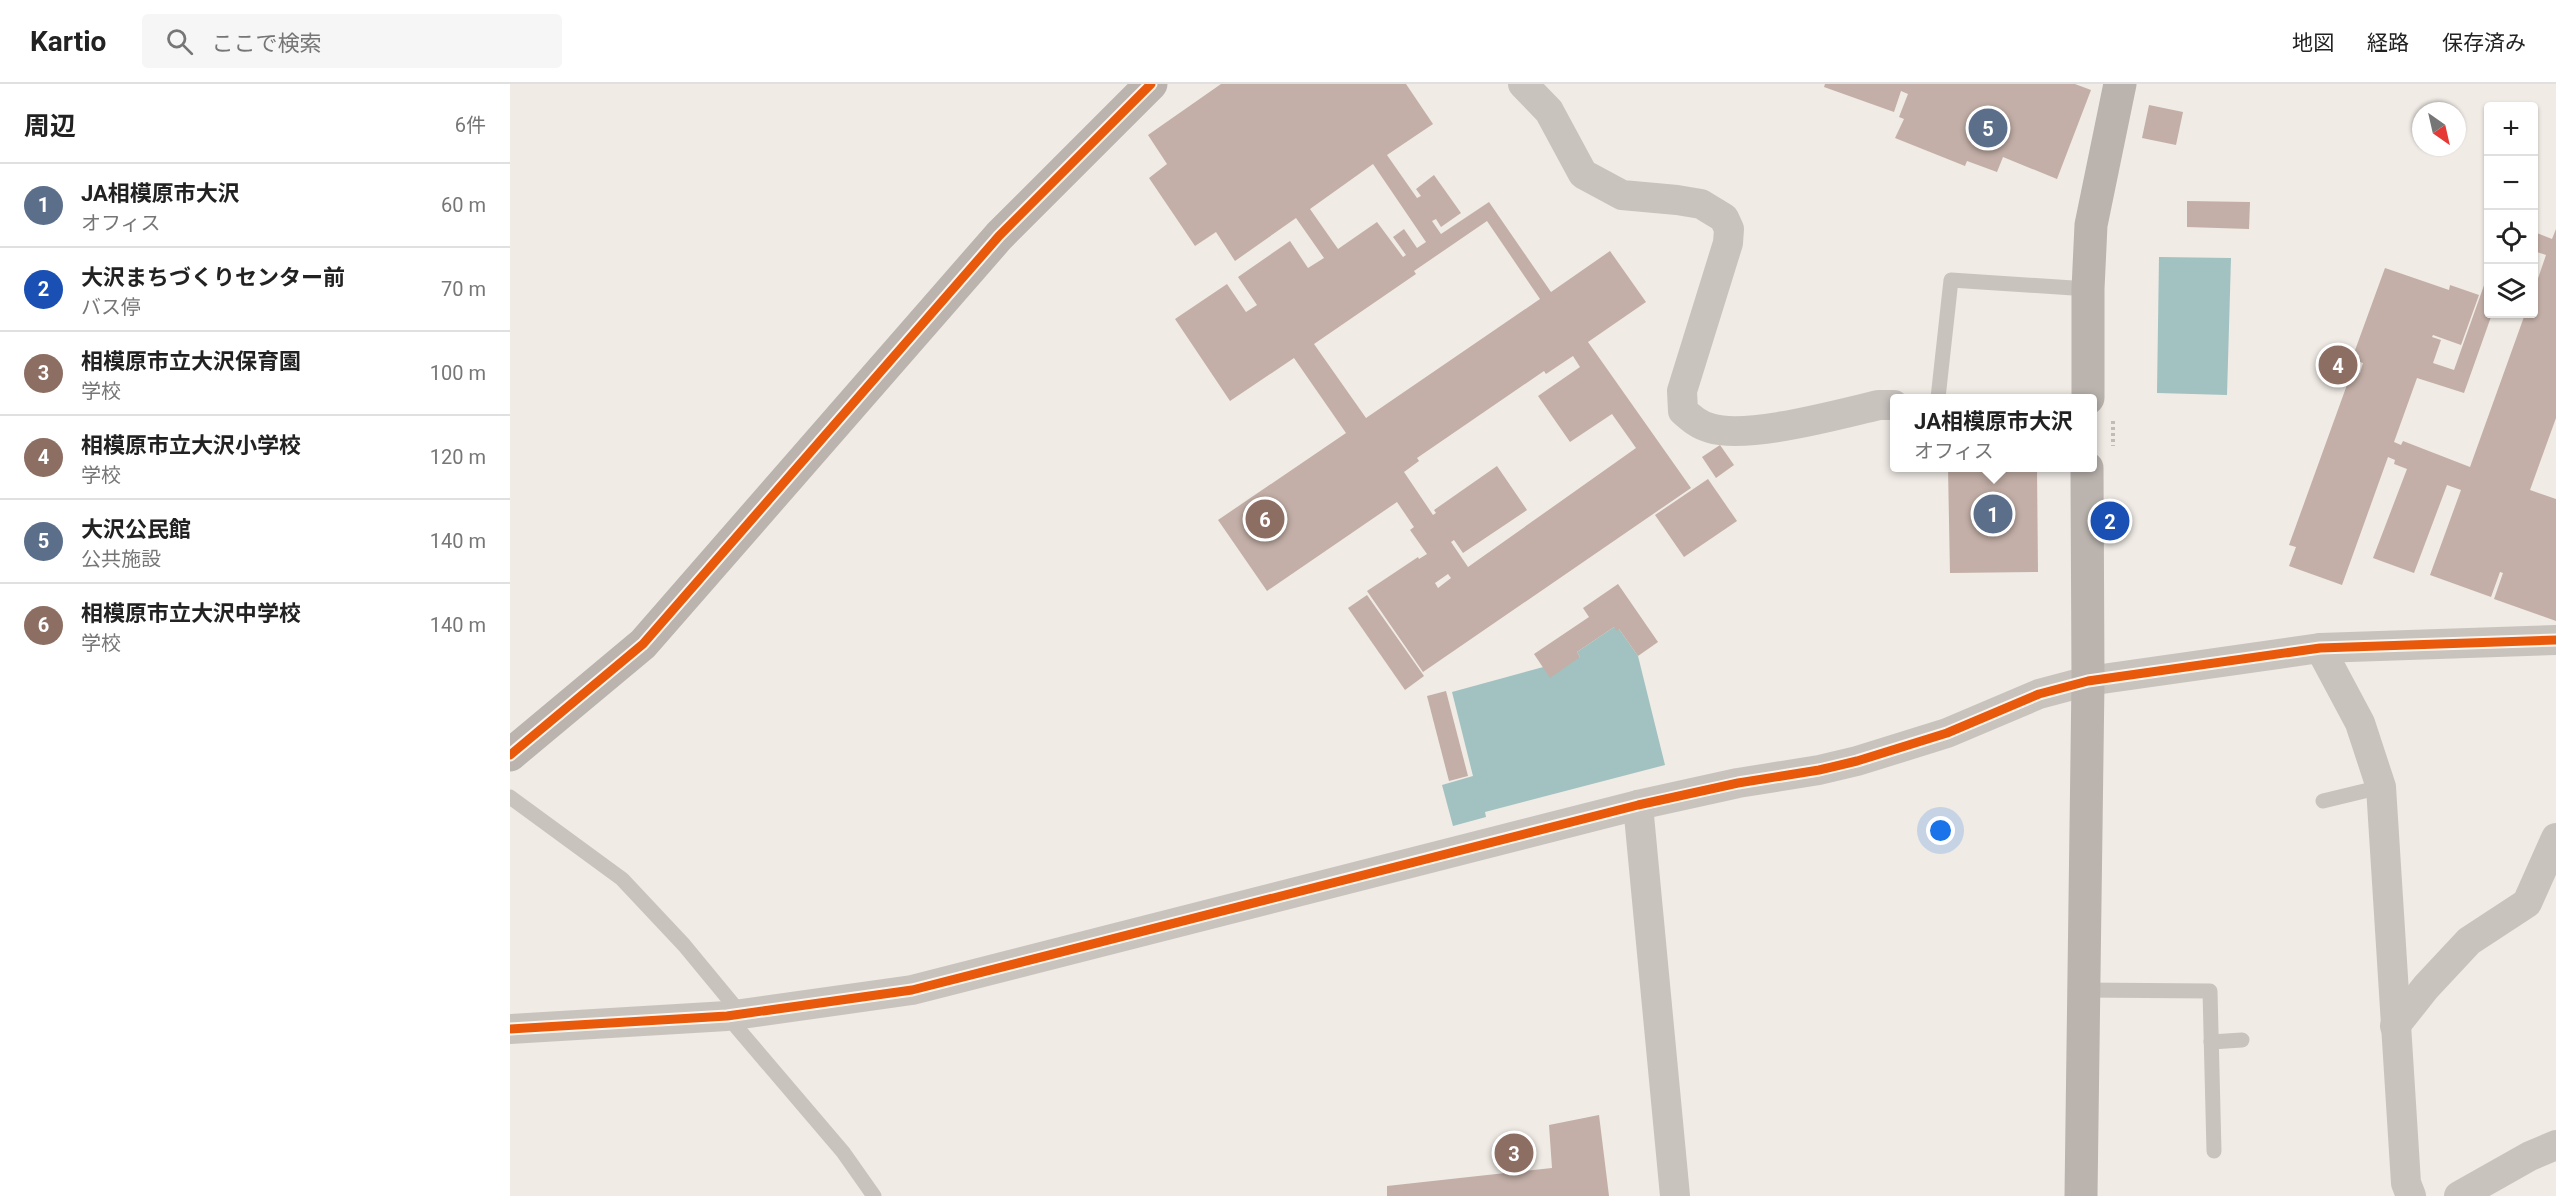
<!DOCTYPE html>
<html lang="ja">
<head>
<meta charset="utf-8">
<style>
  body { margin:0; font-family:Roboto,"Noto Sans JP",sans-serif; background:#f6f6f6; color:#222 }
  .controls { position:absolute; right:18px; top:18px; display:grid; overflow:hidden; border-radius:6px; box-shadow:0 2px 4px #0004 }
  .controls button { width:54px; height:54px; display:grid; place-items:center; padding:0; border:0; border-bottom:2px solid #e0e0e0; background:#fff; color:#222; font:30px sans-serif }
  .compass { position:absolute; left:1902px; top:18px; width:54px; height:54px; border-radius:50%; background:#fff; box-shadow:0 2px 4px #0004; rotate:146deg }
  .you { position:absolute; left:1431px; top:747px; width:21px; height:21px; margin:-15px; border:4px solid #fff; border-radius:50%; background:#1a73e8; box-shadow:0 0 0 9px #1a73e833 }
  .badge { display:grid; place-items:center; width:39px; height:39px; border-radius:50%; background:#7a716c; color:#fff; font-size:20px; font-weight:700 }
  .pin { position:absolute; translate:-50% -50%; border:3px solid #fff; box-shadow:0 2px 6px #0006 }
  .popup { position:absolute; left:1380px; top:310px; width:207px; height:78px; box-sizing:border-box; display:grid; place-content:center; border-radius:6px; background:#fff; filter:drop-shadow(0 2px 4px #0005); font-size:20px; white-space:nowrap; color:#767676 }
  .popup b { font-size:22px; color:#222 }
  .popup::after { content:''; position:absolute; left:50%; top:100%; margin-left:-12px; border:12px solid transparent; border-top-color:#fff }
  .list { margin:0; padding:0; list-style:none }
  h2 { display:flex; justify-content:space-between; align-items:center; height:78px; margin:0; padding:0 24px; font-size:26px }
  h2 small { font-size:20px; font-weight:400; color:#767676 }
  .list li { display:grid; grid-template-columns:39px 1fr auto; gap:18px; align-items:center; box-sizing:border-box; height:84px; padding:0 24px; border-top:2px solid #e0e0e0 }
  .list b { display:block; font-size:22px; white-space:nowrap }
  .list p { margin:0; font-size:20px; white-space:nowrap; color:#767676 }
  .list em { font-size:20px; font-style:normal; color:#767676 }
  .icon { flex:none; width:33px; height:33px; fill:none; stroke:currentColor; stroke-width:2; stroke-linecap:round; stroke-linejoin:round }
  .map { position:relative; flex:none; width:2046px; height:1112px; overflow:hidden }
  header { display:flex; align-items:center; gap:36px; box-sizing:border-box; height:84px; padding:0 30px; background:#fff; border-bottom:2px solid #e0e0e0 }
  header strong { font-size:28px }
  nav { display:flex; gap:33px; margin-inline-start:auto; font-size:21px }
  .search { width:420px; height:54px; background:#f6f6f6; display:flex; align-items:center; gap:15px; box-sizing:border-box; padding:0 21px; border-radius:6px; color:#767676; font-size:22px }
  main { display:flex }
  aside { flex:1; background:#fff }
  .map>svg:first-child { display:block }
</style>
</head>
<body>
<header>
<strong>Kartio</strong>
<div class="search"><svg class="icon" aria-label="search" viewBox="0 0 24 24"><circle cx="10" cy="10" r="6"/><path d="M15 15l6 6"/></svg>ここで検索</div>
<nav><a>地図</a><a>経路</a><a>保存済み</a></nav>
</header>
<main>
<aside>
<h2>周辺<small>6件</small></h2>
<ul class="list">
<li><span class="badge" style="background:#5c6f8a">1</span><div><b>JA相模原市大沢</b><p>オフィス</p></div><em>60 m</em></li>
<li><span class="badge" style="background:#1a4fb4">2</span><div><b>大沢まちづくりセンター前</b><p>バス停</p></div><em>70 m</em></li>
<li><span class="badge" style="background:#8d6e63">3</span><div><b>相模原市立大沢保育園</b><p>学校</p></div><em>100 m</em></li>
<li><span class="badge" style="background:#8d6e63">4</span><div><b>相模原市立大沢小学校</b><p>学校</p></div><em>120 m</em></li>
<li><span class="badge" style="background:#5c6f8a">5</span><div><b>大沢公民館</b><p>公共施設</p></div><em>140 m</em></li>
<li><span class="badge" style="background:#8d6e63">6</span><div><b>相模原市立大沢中学校</b><p>学校</p></div><em>140 m</em></li>
</ul>
</aside>
<div class="map">
<svg width="2046" height="1112" viewBox="0 0 2046 1112">
  <rect width="100%" height="100%" fill="#f0ebe5"/>
  <g fill="#a1c2c1">
    <path d="M1649 173 1721 174 1717 311 1647 309Z"/>
    <path d="M1104 543 1109 545 1128 572 1155 681 975 728 976 733 943 742 932 701 963 692 942 608 1070 573 1067 568Z"/>
  </g>
  <g fill="#c3afa7" fill-rule="evenodd">
    <path d="M711 0H896L923 40 877 71 907 114 911 112 906 105 924 91 951 129 931 143 926 135 922 137 931 150 979 118 1041 208 1100 167 1136 218 1078 258 1181 404 913 588 857 507 908 473 909 475 917 470 900 446 904 443 887 418 757 507 708 436 836 349 784 274 720 317 665 235 717 200 736 228 747 221 728 193 780 157 798 184 814 174 786 134 725 177 706 148 685 162 639 94 657 80 638 51ZM863 80 916 158 907 164 894 145 883 153 896 171 893 173 867 138 828 165 800 125ZM977 137 1030 215 856 334 804 260 906 190 904 187ZM1063 272 1070 283 1028 312 1060 358 1102 330 1126 364 958 483 941 458 944 456 953 469 1017 426 987 382 924 426 926 429 923 431 894 388 909 377 907 374 1034 287 1036 290ZM938 490 941 494 928 504 925 499Z"/>
    <path d="M1315 0H1565L1581 6 1547 95 1493 73 1487 88 1457 77 1455 82 1385 54 1394 35 1389 33 1398 10 1391 7 1384 28 1314 3Z"/>
    <path d="M1639 21 1673 28 1666 61 1632 54Z"/>
    <path d="M1677 117 1740 118 1739 145 1677 143Z"/>
    <path d="M2046 145V334L2020 406 2046 415V537L1984 515 1993 489 1990 488 1981 513 1920 491 1951 406 1937 401 1904 489 1863 474 1897 385 1884 380 1885 376 1878 373 1832 501 1779 482 1786 463 1779 461 1842 287 1850 289 1853 279 1847 277 1849 271 1844 269 1875 184 1939 206 1940 201 1969 211 1951 261 1923 251 1922 253 1931 256 1923 279 1944 286 1978 190V230H1982L1954 309 1907 294 1884 358 1891 361 1893 357 1960 383 2015 230H2024V206L2036 171 2024 167V148L2042 155Z"/>
    <path d="M1210 361 1224 381 1206 394 1192 373Z"/>
    <path d="M1438 384H1527L1528 488 1440 489Z"/>
    <path d="M1198 395 1227 437 1174 473 1145 431Z"/>
    <path d="M1108 500 1148 558 1128 572 1109 545 1106 547 1104 543 1067 568 1070 573 1040 594 1024 570 1079 533 1073 524Z"/>
    <path d="M857 511 914 592 895 606 838 524Z"/>
    <path d="M936 607 958 692 939 697 917 612Z"/>
    <path d="M1089 1031 1099 1112H877V1102L1042 1084 1039 1041Z"/>
  </g>
  <g fill="none" stroke-linecap="round" stroke-linejoin="round">
    <path stroke="#c2bbb6" stroke-width="4" stroke-dasharray="3 3" stroke-linecap="butt" d="M1603 337V362"/>
    <g stroke="#c9c3be" stroke-width="15">
      <path d="M1428 314 1441 196 1578 205"/>
      <path d="M0 713 112 795 174 861 231 930"/>
      <path d="M1813 717 1871 703"/>
      <path d="M1572 906 1700 907 1704 1067"/>
      <path d="M217 932 333 1068 364 1112"/>
      <path d="M1701 958 1732 956"/>
    </g>
    <g stroke="#c9c3be" stroke-width="30">
      <path d="M1013 0 1039 27 1073 90 1112 111 1167 116 1191 120 1214 134 1219 145 1218 159 1172 307 1173 327C1182 335 1189 341 1200 344 1237 356 1329 330 1369 321H1384"/>
      <path d="M1810 564 1850 639 1871 703 1896 1099 1901 1112"/>
      <path d="M1128 721 1165 1112"/>
      <path d="M1885 942 1916 903 1959 857 2017 819 2046 754"/>
      <path d="M0 945 217 932 402 906 1128 721 1228 699 1309 686 1347 677 1437 649 1529 610 1578 597 1810 564 2046 556"/>
      <path d="M1949 1112 2020 1072 2046 1061"/>
    </g>
    <g stroke="#bab3ae" stroke-width="33">
      <path d="M1578 314V205L1581 141 1610 0"/>
      <path d="M0 671 133 560 489 152 641 0"/>
      <path d="M1571 1112 1578 597 1577 384"/>
    </g>
    <g stroke="#fbf5ee" stroke-width="13">
      <g id="cycleway">
        <path d="M0 671 133 560 489 152 641 0"/>
        <path d="M0 945 217 932 402 906 1128 721 1228 699 1309 686 1347 677 1437 649 1529 610 1578 597 1810 564 2046 556"/>
      </g>
    </g>
    <use href="#cycleway" stroke="#e8590c" stroke-width="9"/>
  </g>
</svg>
<div class="controls">
<button>+</button>
<button>−</button>
<button><svg class="icon" aria-label="locate" viewBox="0 0 24 24"><circle cx="12" cy="12" r="6"/><path d="M12 2v4M12 18v4M2 12h4M18 12h4"/></svg></button>
<button><svg class="icon" aria-label="layers" viewBox="0 0 24 24"><path d="M12 4l9 5-9 5-9-5zM3 14l9 5 9-5"/></svg></button>
</div>
<svg class="compass" viewBox="-18 -18 36 36"><path d="M0-13l5 13h-10z" fill="#e53935"/><path d="M0 13l5-13h-10z" fill="#767676"/></svg>
<div class="you"></div>
<div class="pin badge" style="left:1483px;top:430px;background:#5c6f8a">1</div>
<div class="popup"><b>JA相模原市大沢</b>オフィス</div>
<div class="pin badge" style="left:1600px;top:437px;background:#1a4fb4">2</div>
<div class="pin badge" style="left:1004px;top:1069px;background:#8d6e63">3</div>
<div class="pin badge" style="left:1828px;top:281px;background:#8d6e63">4</div>
<div class="pin badge" style="left:1478px;top:44px;background:#5c6f8a">5</div>
<div class="pin badge" style="left:755px;top:435px;background:#8d6e63">6</div>
</div>
</main>
</body>
</html>
